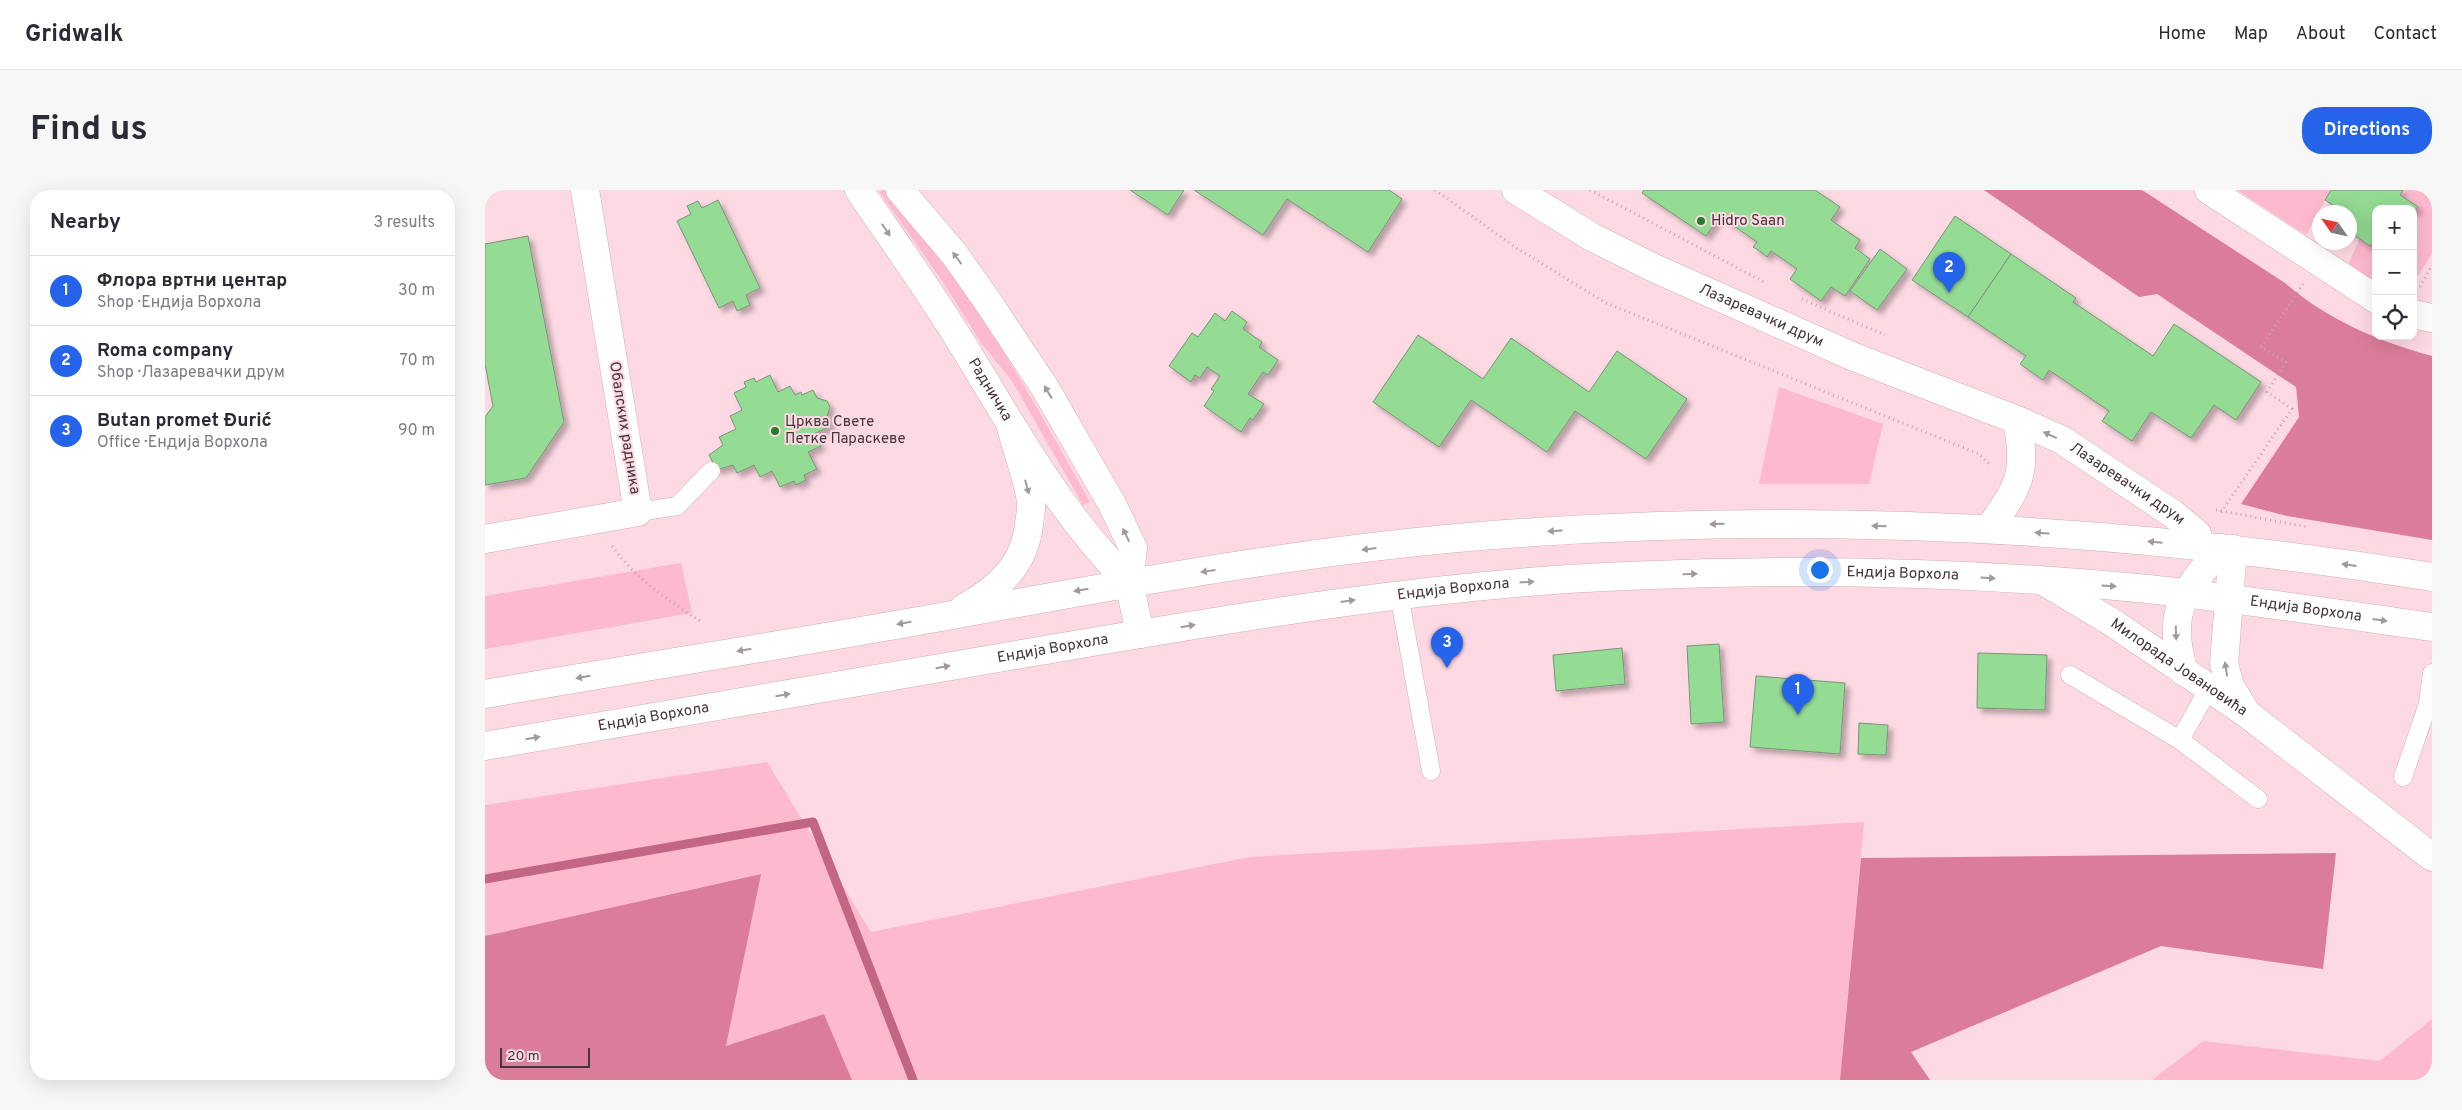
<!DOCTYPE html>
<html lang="en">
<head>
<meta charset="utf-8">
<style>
  body { margin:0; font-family:Overpass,sans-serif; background:#f7f7f7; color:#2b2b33 }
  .controls { position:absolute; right:15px; top:15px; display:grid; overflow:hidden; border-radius:10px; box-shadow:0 5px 20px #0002 }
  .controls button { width:45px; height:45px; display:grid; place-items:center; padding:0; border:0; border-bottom:1px solid #e1e1e2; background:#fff; color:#2b2b33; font:25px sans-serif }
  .compass { position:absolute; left:1827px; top:15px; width:45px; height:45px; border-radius:50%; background:#fff; box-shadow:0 5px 20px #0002; rotate:304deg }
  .scale { position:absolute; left:15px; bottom:12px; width:90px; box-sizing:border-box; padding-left:5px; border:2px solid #433539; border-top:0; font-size:14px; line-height:18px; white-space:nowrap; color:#433539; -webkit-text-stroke:4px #fdd9e3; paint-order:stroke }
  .you { position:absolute; left:1334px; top:379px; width:18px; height:18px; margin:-12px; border:4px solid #fff; border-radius:50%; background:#1a73e8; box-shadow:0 0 0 8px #1a73e833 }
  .badge { display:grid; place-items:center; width:32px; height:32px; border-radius:50%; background:#2563eb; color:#fff; font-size:16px; font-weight:700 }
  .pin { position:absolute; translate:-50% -41px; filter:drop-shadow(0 1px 2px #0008) }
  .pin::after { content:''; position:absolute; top:26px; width:18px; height:15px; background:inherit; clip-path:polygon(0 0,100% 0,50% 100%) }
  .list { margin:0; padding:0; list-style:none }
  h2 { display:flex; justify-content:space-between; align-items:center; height:65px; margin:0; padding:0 20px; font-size:21px }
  h2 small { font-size:16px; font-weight:400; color:#7c7c81 }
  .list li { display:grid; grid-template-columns:32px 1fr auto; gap:15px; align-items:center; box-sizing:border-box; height:70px; padding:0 20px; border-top:1px solid #e1e1e2 }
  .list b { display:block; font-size:19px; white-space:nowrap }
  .list p { margin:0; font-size:16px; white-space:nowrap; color:#7c7c81 }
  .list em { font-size:16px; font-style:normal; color:#7c7c81 }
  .icon { flex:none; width:28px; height:28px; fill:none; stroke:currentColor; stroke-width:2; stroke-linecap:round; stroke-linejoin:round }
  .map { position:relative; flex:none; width:1947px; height:890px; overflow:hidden; border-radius:20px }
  header { display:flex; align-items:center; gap:30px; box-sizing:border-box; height:70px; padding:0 25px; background:#fff; border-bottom:1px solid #e1e1e2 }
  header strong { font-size:24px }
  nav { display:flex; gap:28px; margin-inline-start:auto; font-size:18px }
  .intro { display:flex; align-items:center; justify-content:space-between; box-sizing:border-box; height:120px; padding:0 30px }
  h1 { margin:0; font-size:35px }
  .button { padding:12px 22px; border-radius:20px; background:#2563eb; color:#fff; font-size:18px; font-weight:700 }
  main { display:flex; gap:30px; padding:0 30px }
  aside { flex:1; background:#fff; border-radius:20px; box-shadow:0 5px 20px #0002 }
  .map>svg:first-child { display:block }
</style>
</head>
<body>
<header>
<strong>Gridwalk</strong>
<nav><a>Home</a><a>Map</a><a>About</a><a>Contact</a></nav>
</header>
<div class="intro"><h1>Find us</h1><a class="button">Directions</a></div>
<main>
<aside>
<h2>Nearby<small>3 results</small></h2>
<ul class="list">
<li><span class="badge">1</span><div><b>Флора вртни центар</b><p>Shop · Ендија Ворхола</p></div><em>30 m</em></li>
<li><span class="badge">2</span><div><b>Roma company</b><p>Shop · Лазаревачки друм</p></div><em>70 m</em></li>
<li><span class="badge">3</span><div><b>Butan promet Đurić</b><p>Office · Ендија Ворхола</p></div><em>90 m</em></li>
</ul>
</aside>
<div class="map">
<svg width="1947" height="890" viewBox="0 0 1947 890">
  <defs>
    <filter id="shadow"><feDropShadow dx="4.5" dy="4.5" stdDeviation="2.5" flood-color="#0004"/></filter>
  </defs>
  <rect width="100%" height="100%" fill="#fdd9e3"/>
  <g fill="#fdb9cd">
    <path d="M396 0H401L493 119 554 221 605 312 598 315 527 191 496 153 458 92 395 3Z"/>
    <path d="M1752 0H1846L1821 45Z"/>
    <path d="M1918 0H1937L1940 2 1947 0V64L1928 93V24L1933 17 1915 5Z"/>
    <path d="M1875 48H1891V94L1862 77Z"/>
    <path d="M1294 197 1398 234 1384 294H1274Z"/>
    <path d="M196 373 207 423 0 459V406Z"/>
    <path d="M282 572 386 742 765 667 1379 632 1355 890H367L339 824 241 856 275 684 0 746V615Z"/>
    <path d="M1947 829V890H1667L1718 851 1895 871Z"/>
  </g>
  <g fill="#db7c9b">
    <path d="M1499 0H1657L1800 93C1841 129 1894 152 1947 166V350L1802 326 1756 314 1814 227 1811 197 1672 104 1654 107Z"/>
    <path d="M1851 663 1838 779 1676 756 1426 862 1445 890H1355L1376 668Z"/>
    <path d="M276 684 241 856 339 824 367 890H0V746Z"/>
  </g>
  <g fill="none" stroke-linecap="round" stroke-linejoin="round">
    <path stroke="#c36685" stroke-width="9" d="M0 689 328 632 428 890"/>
  </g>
  <g fill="#94db93" stroke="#7c927b" filter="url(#shadow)">
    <path d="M645 0H699L683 25Z"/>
    <path d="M709 0H904L917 9 883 62 802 9 778 45Z"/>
    <path d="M1159 0H1330L1355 17 1346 30 1375 50 1370 58 1385 69 1360 106 1346 97 1336 111 1305 89 1312 79 1286 61 1282 67 1276 62 1268 57 1272 52 1235 26 1221 46 1157 3Z"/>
    <path d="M1846 0H1918L1915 5 1933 17 1928 24V19H1891V48L1885 56 1864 41V22H1851L1854 19 1840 10Z"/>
    <path d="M233 10 275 98 261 105 265 115 252 121 248 111 234 118 192 31 206 24 202 16 213 11 217 18Z"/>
    <path d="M1470 26 1526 64 1483 127 1427 90Z"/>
    <path d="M43 46 79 232 41 288 0 295V227L8 216 0 174V54Z"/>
    <path d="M1395 59 1422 79 1392 120 1365 101Z"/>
    <path d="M1526 64 1591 108 1588 112 1668 166 1689 134 1776 192 1751 230 1729 215 1706 248 1666 222 1647 251 1617 231 1624 221 1564 180 1558 190 1535 174 1541 166 1483 127Z"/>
    <path d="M747 121 762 132 758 139 777 152 774 157 793 170 783 185 778 182 763 204 779 214 768 230 765 228 756 242 719 216 729 201 726 199 735 186 722 177 715 188 710 185 706 192 684 176 707 143 713 147 730 123 740 131Z"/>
    <path d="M933 145 998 189 1026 148 1104 202 1132 161 1202 209 1161 269 1090 221 1062 262 986 210 954 257 888 212Z"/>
    <path d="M285 185 293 202 305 196 310 205 316 202 317 205 328 200 332 208 342 211 345 217 342 227 346 236 329 244 336 256 323 262 332 279 319 285 321 290 311 295 309 291 295 297 287 281 275 287 269 275 252 283 248 275 232 280 224 265 238 255 234 247 251 239 245 226 257 220 249 203 261 197 259 192 269 188 271 192Z"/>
    <path d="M1234 454 1239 532 1206 534 1202 456Z"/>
    <path d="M1137 458 1140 494 1071 501 1068 465Z"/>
    <path d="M1493 463 1562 465 1560 520 1492 518Z"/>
    <path d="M1271 486 1360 493 1355 564 1265 557Z"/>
    <path d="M1374 533 1403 535 1401 565 1373 564Z"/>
  </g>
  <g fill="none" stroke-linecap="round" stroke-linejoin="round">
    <g stroke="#d1aeb7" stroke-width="19">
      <g id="lane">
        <path d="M153 322 192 316 226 281"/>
        <path d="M914 404 946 581"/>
        <path d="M1585 485 1695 550 1773 609"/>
        <path d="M1695 550 1724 498"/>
        <path d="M1918 587 1943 514 1947 483"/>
      </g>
    </g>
    <g stroke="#d1aeb7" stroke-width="29">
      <g id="street">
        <path id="s1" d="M1031 0 1107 47 1169 78 1369 167 1532 230 1577 250 1688 324 1712 344 1714 356"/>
        <path d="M1724 0 1891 109"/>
        <path d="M1928 124 1947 128"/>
        <path d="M1504 339C1535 294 1542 285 1532 230"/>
        <path d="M0 349 153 322 100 0"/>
      </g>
    </g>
    <g stroke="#d1aeb7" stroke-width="29">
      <g id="secondary">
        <path id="s2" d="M374 0C406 47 439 93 469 141 523 227 571 320 644 392"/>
        <path d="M415 0 470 65 503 112 560 198 627 314 648 358 644 392 655 444"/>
        <path d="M1748 359 1739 474 1745 496 1759 519"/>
        <path id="s3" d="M1558 391 1625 431 1761 523 1947 667"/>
      </g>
    </g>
    <g stroke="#d1aeb7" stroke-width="29">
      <g id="primary">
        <path d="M479 418C513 399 540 375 544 334 545 327 547 318 546 311 542 285 531 259 525 233"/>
        <path d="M1699 482C1681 421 1698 404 1736 358"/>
        <path d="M0 504C156 477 312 453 467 425 638 394 810 362 984 347 1305 320 1629 336 1947 387"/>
        <path id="s4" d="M0 556C185 524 370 493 554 461 749 428 943 394 1141 386 1315 378 1490 382 1663 399 1758 409 1853 424 1947 437"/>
      </g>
    </g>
    <g stroke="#c4a6ae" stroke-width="3" stroke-dasharray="1 4" stroke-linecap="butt">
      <path d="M950 0 1030 57 1121 113 1494 264 1506 276"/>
      <path d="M1105 0 1279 92"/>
      <path d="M1864 48 1867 43"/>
      <path d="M1935 97 1947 75"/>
      <path d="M1317 109 1400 145"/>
      <path d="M1731 320 1823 337"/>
      <path d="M1736 322 1807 219 1782 202 1801 172 1776 157 1818 94"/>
      <path d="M127 356C150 388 182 410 215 431"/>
    </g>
    <use href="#lane" stroke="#fff" stroke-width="18"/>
    <use href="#street" stroke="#fff" stroke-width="28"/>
    <use href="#secondary" stroke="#fff" stroke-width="28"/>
    <use href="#primary" stroke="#fff" stroke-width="28"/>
  </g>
  <defs><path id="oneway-solid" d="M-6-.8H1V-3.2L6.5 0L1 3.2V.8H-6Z" transform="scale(1.25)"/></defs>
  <g fill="#a19a9c">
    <use href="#oneway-solid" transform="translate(401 40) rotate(56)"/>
    <use href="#oneway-solid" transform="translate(472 68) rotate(-126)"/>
    <use href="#oneway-solid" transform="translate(563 202) rotate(-121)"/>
    <use href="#oneway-solid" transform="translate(1565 245) rotate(-155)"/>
    <use href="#oneway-solid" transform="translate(542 297) rotate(75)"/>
    <use href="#oneway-solid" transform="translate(1232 334) rotate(179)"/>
    <use href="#oneway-solid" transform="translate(1394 336) rotate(-178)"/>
    <use href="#oneway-solid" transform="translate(1070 341) rotate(177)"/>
    <use href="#oneway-solid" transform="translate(1557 343) rotate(-176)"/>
    <use href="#oneway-solid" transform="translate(641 345) rotate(-115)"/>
    <use href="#oneway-solid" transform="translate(1670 352) rotate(-175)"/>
    <use href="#oneway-solid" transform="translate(884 359) rotate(173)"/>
    <use href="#oneway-solid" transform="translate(1864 375) rotate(-172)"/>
    <use href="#oneway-solid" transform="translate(723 381) rotate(172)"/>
    <use href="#oneway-solid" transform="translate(1205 384) rotate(-1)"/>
    <use href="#oneway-solid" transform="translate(1503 388) rotate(4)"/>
    <use href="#oneway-solid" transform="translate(1042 392) rotate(-4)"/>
    <use href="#oneway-solid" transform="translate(1624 396) rotate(4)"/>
    <use href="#oneway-solid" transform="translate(596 400) rotate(170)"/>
    <use href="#oneway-solid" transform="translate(863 411) rotate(-8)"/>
    <use href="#oneway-solid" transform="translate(1895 430) rotate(8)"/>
    <use href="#oneway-solid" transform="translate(419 433) rotate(170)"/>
    <use href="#oneway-solid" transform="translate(703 436) rotate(-10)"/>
    <use href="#oneway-solid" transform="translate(1691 443) rotate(88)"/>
    <use href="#oneway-solid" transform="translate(259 460) rotate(170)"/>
    <use href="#oneway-solid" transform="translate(458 477) rotate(-10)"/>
    <use href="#oneway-solid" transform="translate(1741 479) rotate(-99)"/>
    <use href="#oneway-solid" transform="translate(98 487) rotate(170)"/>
    <use href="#oneway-solid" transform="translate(298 505) rotate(-10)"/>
    <use href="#oneway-solid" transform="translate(48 548) rotate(-10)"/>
  </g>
  <g fill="#267d2b" stroke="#fdd9e3" stroke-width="2">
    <circle cx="1216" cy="31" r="5"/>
    <circle cx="290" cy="241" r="5"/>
  </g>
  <g text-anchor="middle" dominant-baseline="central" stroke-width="4" stroke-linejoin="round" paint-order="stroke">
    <g font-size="15" fill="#433539" stroke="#fdd9e3" text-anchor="start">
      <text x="1226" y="31">Hidro Saan</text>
      <text x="300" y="232">Црква Свете<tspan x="300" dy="17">Петке Параскеве</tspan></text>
    </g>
    <g font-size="15" fill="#433539" stroke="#fdd9e3">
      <text stroke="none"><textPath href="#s1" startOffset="276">Лазаревачки друм</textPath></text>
      <text stroke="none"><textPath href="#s2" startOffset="239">Радничка</textPath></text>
      <text transform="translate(139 238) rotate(81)">Обалских радника</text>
      <text stroke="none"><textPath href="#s1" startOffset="680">Лазаревачки друм</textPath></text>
      <text stroke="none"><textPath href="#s4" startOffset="1431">Ендија Ворхола</textPath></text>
      <text stroke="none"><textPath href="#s4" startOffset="981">Ендија Ворхола</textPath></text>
      <text stroke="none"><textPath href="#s4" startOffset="1836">Ендија Ворхола</textPath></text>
      <text stroke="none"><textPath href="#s4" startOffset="576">Ендија Ворхола</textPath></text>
      <text stroke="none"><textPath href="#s3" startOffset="161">Милорада Јовановића</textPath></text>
      <text stroke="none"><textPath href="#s4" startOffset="171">Ендија Ворхола</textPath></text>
    </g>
  </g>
</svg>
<div class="controls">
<button>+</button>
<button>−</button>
<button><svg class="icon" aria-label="locate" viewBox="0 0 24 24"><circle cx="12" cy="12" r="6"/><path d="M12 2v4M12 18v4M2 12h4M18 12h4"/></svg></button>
</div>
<svg class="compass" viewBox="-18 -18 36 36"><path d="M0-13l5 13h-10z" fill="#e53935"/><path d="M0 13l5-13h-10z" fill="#7c7c81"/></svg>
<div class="scale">20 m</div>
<div class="you"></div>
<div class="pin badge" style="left:1313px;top:525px">1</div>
<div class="pin badge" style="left:1464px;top:103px">2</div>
<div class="pin badge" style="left:962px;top:478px">3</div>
</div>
</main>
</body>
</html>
